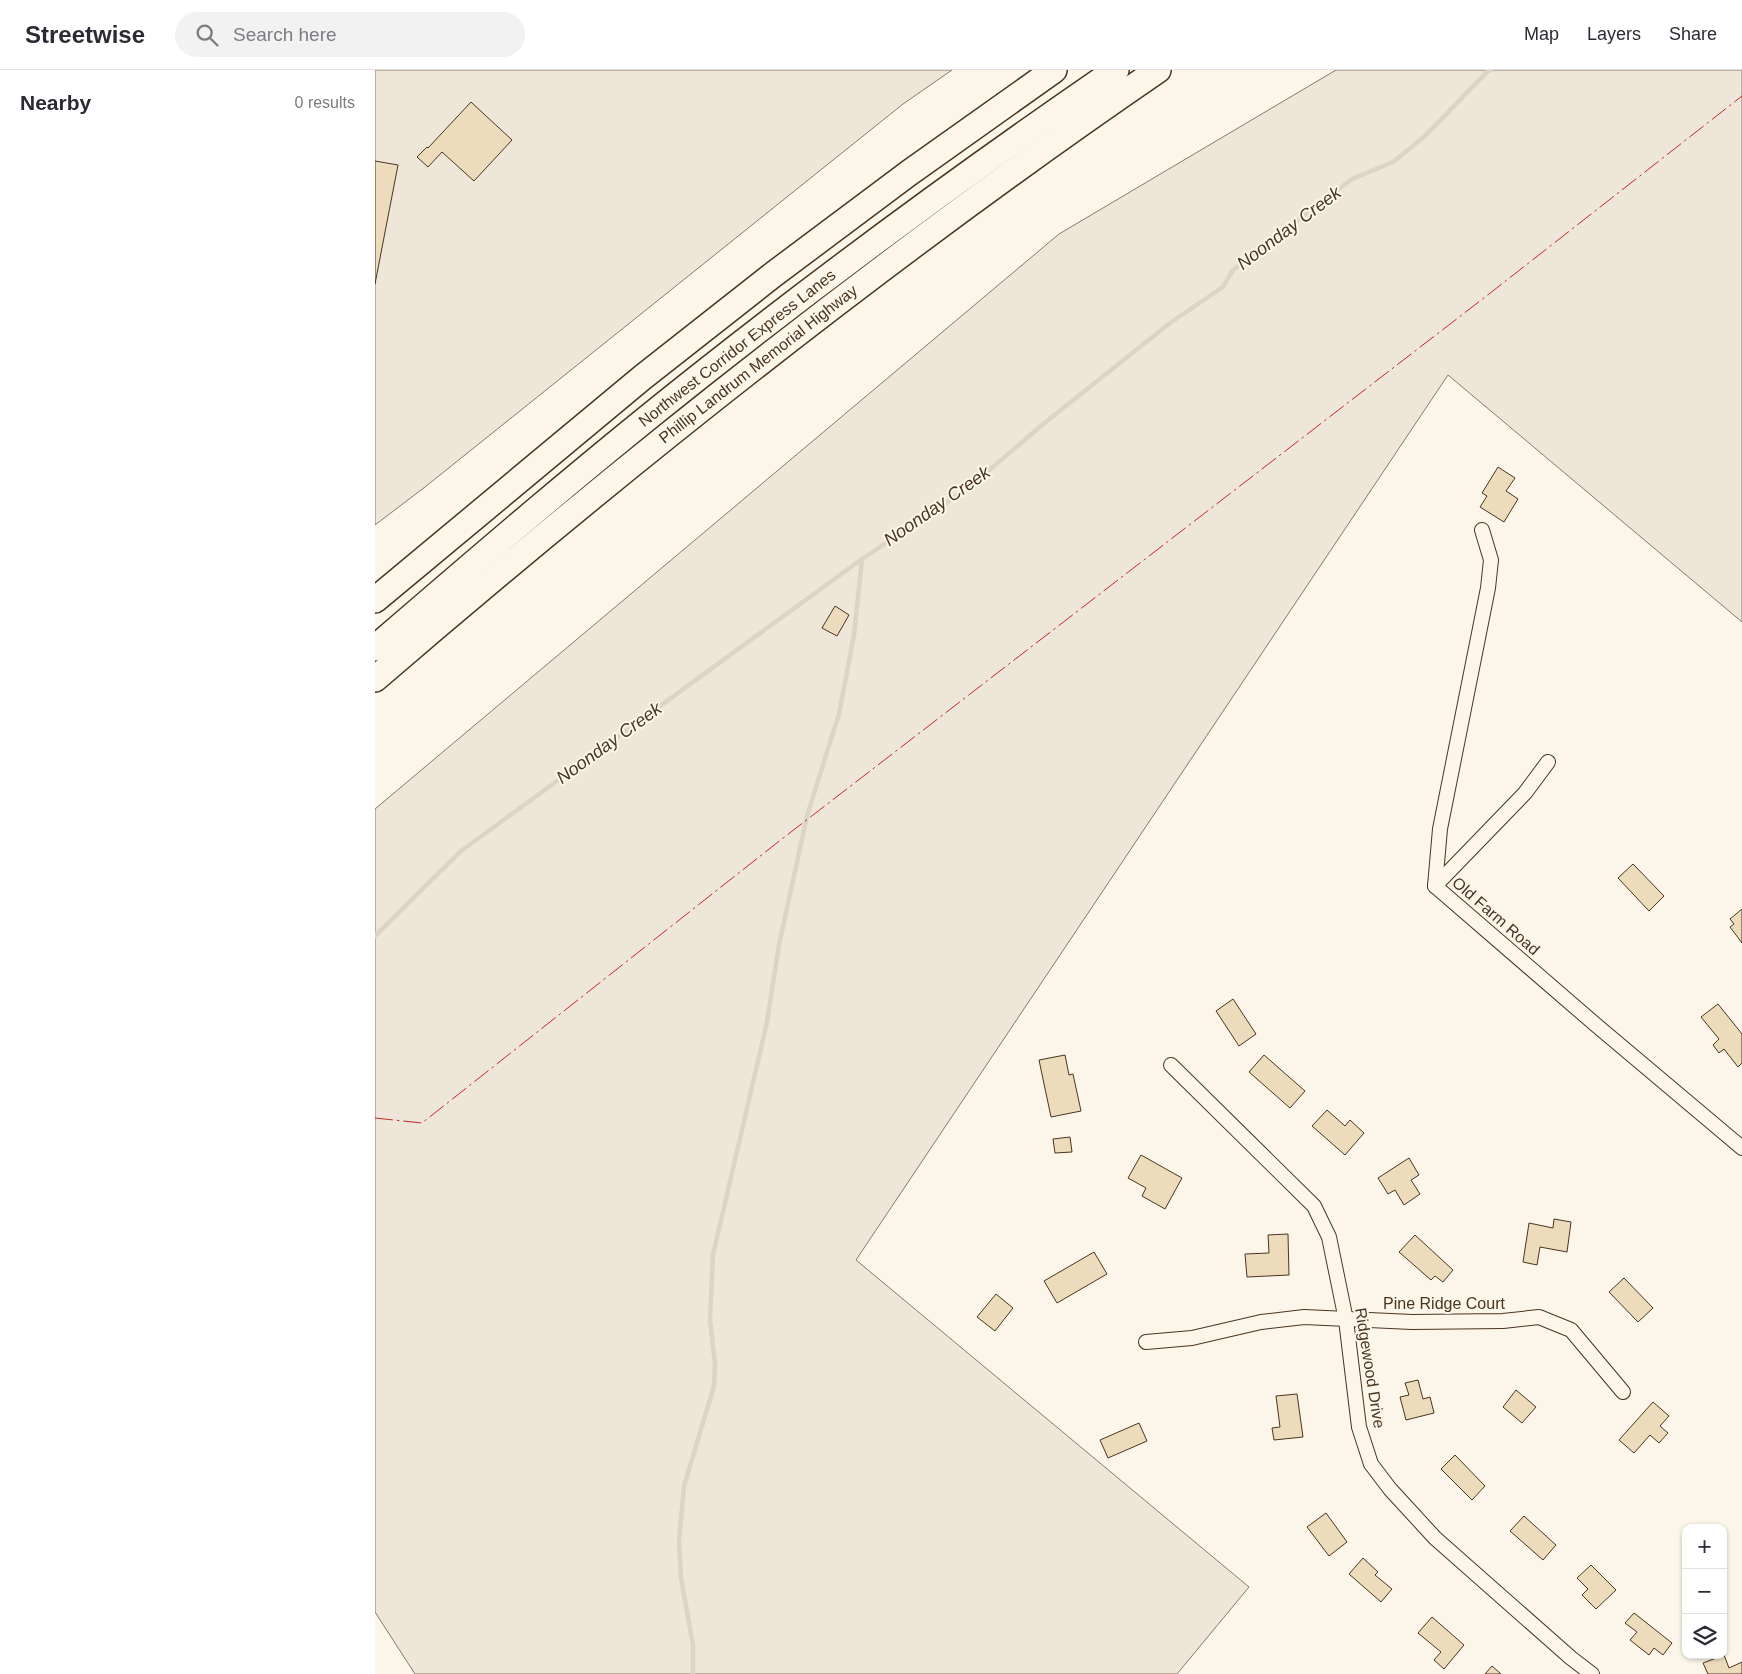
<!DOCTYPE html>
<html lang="en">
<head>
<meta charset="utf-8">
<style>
  body { margin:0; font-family:Arial,sans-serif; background:#f2f2f3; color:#2b2b33 }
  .controls { position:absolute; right:15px; bottom:15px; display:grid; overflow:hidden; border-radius:10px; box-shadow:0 1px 4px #0004 }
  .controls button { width:45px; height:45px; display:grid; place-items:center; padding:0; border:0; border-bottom:1px solid #e1e1e2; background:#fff; color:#2b2b33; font:25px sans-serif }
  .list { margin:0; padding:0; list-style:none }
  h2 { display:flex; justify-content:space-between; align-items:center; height:65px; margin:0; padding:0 20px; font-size:21px }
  h2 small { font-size:16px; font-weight:400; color:#7c7c81 }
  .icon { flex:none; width:28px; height:28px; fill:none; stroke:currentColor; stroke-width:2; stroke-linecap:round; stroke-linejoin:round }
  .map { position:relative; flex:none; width:1367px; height:1604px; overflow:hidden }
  header { display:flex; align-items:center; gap:30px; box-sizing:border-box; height:70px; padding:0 25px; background:#fff; border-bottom:1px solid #e1e1e2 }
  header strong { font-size:24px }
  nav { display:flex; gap:28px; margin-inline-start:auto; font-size:18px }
  .search { width:350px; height:45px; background:#f2f2f3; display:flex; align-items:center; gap:12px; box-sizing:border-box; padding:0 18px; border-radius:28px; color:#7c7c81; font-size:19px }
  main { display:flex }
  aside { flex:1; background:#fff }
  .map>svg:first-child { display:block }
</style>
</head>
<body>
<header>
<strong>Streetwise</strong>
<div class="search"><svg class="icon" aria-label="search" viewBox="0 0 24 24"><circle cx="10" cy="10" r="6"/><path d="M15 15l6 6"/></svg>Search here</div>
<nav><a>Map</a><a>Layers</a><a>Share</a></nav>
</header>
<main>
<aside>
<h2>Nearby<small>0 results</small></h2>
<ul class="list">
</ul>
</aside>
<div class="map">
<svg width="1367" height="1604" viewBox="0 0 1367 1604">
  <rect width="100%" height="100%" fill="#fbf6e9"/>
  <g fill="#ede6d9" stroke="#887966">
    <path d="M0 0H577L528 34 50 417 0 455Z"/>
    <path d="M961 0H1367V552L1073 305 481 1190 874 1517 802 1604H40L0 1542V739L684 164Z"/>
  </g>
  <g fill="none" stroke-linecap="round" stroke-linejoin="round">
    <g stroke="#dcd4c6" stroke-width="4.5">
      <path d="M0 866 86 781 487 489 592 419 667 355 795 253 848 217 858 200 977 109 1018 92 1049 67 1112 2 1116 0"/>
      <path d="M318 1604V1575L306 1508 304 1471 309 1416 339 1316 340 1294 335 1250 338 1185 392 952 404 875 432 746 464 644 479 565 487 489"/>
    </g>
  </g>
  <g fill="#ecdcbc" stroke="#4a3520">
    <path d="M96 32 137 70 99 111 67 82 53 97 42 87 52 77 53 78Z"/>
    <path d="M0 91 23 95 0 214Z"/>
    <path d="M1123 397 1140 408 1131 421 1143 429 1129 452 1105 437 1112 426 1107 423Z"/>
    <path d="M460 536 474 545 462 566 447 558Z"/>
    <path d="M1258 794 1289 826 1274 841 1243 808Z"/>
    <path d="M1367 839V873L1355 857 1359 854 1355 849Z"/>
    <path d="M858 929 881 964 864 976 841 941Z"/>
    <path d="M1343 934 1367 964V993L1363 997 1349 979 1344 983 1338 975 1344 969 1326 947Z"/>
    <path d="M690 985 694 1005 698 1004 706 1041 676 1047 664 990Z"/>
    <path d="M889 985 930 1021 915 1038 874 1002Z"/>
    <path d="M952 1040 970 1056 975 1050 989 1063 970 1085 937 1056Z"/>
    <path d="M695 1067 697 1082 680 1083 678 1069Z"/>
    <path d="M766 1085 807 1108 790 1139 767 1126 771 1118 753 1108Z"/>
    <path d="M1034 1088 1044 1105 1036 1110 1045 1124 1029 1135 1020 1120 1013 1124 1003 1108Z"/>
    <path d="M1179 1149 1196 1152 1192 1182 1165 1177 1162 1195 1148 1192 1154 1153 1178 1158Z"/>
    <path d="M913 1164 914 1205 872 1207 870 1184 894 1183 893 1165Z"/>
    <path d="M1040 1165 1078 1200 1068 1212 1060 1206 1056 1210 1024 1182Z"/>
    <path d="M719 1182 732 1204 682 1233 669 1211Z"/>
    <path d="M1249 1208 1278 1238 1263 1252 1234 1222Z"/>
    <path d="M621 1224 638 1238 620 1261 602 1247Z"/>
    <path d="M1043 1310 1048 1329 1055 1327 1059 1343 1031 1350 1025 1327 1034 1325 1030 1313Z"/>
    <path d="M1141 1320 1161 1337 1147 1353 1128 1337Z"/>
    <path d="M922 1324 928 1367 899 1370 897 1358 905 1357 901 1326Z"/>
    <path d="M1278 1332 1294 1346 1285 1356 1293 1363 1284 1373 1275 1365 1259 1383 1244 1370Z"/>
    <path d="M764 1353 772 1371 733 1388 725 1370Z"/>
    <path d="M1080 1385 1110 1416 1097 1430 1066 1399Z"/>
    <path d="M951 1443 972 1472 954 1486 932 1457Z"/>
    <path d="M1149 1446 1181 1475 1168 1490 1135 1461Z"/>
    <path d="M988 1488 1003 1502 1000 1505 1017 1519 1006 1532 974 1504Z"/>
    <path d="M1216 1495 1241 1520 1221 1539 1207 1525 1213 1519 1202 1508Z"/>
    <path d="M1259 1543 1297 1573 1288 1585 1279 1578 1274 1585 1255 1570 1262 1562 1250 1553Z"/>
    <path d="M1057 1547 1089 1575 1069 1599 1059 1590 1066 1582 1043 1563Z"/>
    <path d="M1349 1585 1354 1598 1367 1592V1604H1333L1328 1593Z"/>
    <path d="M1117 1596 1126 1604H1110Z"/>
  </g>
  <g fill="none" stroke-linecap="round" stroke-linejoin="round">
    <g stroke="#4a3520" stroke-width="16">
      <g id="street">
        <path d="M1107 460 1116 490 1113 518 1065 759 1060 816 1221 955 1367 1078"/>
        <path d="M1060 816 1150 723 1173 692"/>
        <path d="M796 995 939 1136 954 1167 971 1250 984 1357 996 1394 1015 1419 1060 1468 1196 1588 1217 1604"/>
        <path d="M771 1272 817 1268 886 1252 929 1247 1037 1252 1128 1251 1164 1247 1196 1260 1248 1322"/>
      </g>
    </g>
    <g stroke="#4a3520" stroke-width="28">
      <g id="highway">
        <path d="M0 530 268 307 399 204 534 103 679 0"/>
        <path d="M0 578C109 484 217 391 330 302 463 197 601 96 741 0"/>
        <path d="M0 609C251 393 510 187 783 0"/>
      </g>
    </g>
    <use href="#street" stroke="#fbf6e9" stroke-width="14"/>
    <use href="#highway" stroke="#fbf6e9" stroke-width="25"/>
    <path stroke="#c62828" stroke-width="1" stroke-dasharray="18 4 2.5 4" stroke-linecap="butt" d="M0 1048 47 1053 403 772 1114 224 1367 26"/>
  </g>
  <g text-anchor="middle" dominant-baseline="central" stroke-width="4" stroke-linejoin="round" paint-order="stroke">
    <g font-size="16" fill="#4a3520" stroke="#fbf6e9">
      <text transform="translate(362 278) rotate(-38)">Northwest Corridor Express Lanes</text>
      <text transform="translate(383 294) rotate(-38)">Phillip Landrum Memorial Highway</text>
      <text transform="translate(1121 846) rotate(41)">Old Farm Road</text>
      <text x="1069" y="1233">Pine Ridge Court</text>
      <text transform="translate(995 1298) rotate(81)">Ridgewood Drive</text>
    </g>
    <g font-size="18" font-style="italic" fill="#4a3520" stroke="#fbf6e9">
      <text transform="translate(914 158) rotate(-37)">Noonday Creek</text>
      <text transform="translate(562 436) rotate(-35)">Noonday Creek</text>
      <text transform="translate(234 673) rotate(-36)">Noonday Creek</text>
    </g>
  </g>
</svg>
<div class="controls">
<button>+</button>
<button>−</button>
<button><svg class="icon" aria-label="layers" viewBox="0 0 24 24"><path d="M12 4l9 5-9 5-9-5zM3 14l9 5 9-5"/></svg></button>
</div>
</div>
</main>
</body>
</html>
